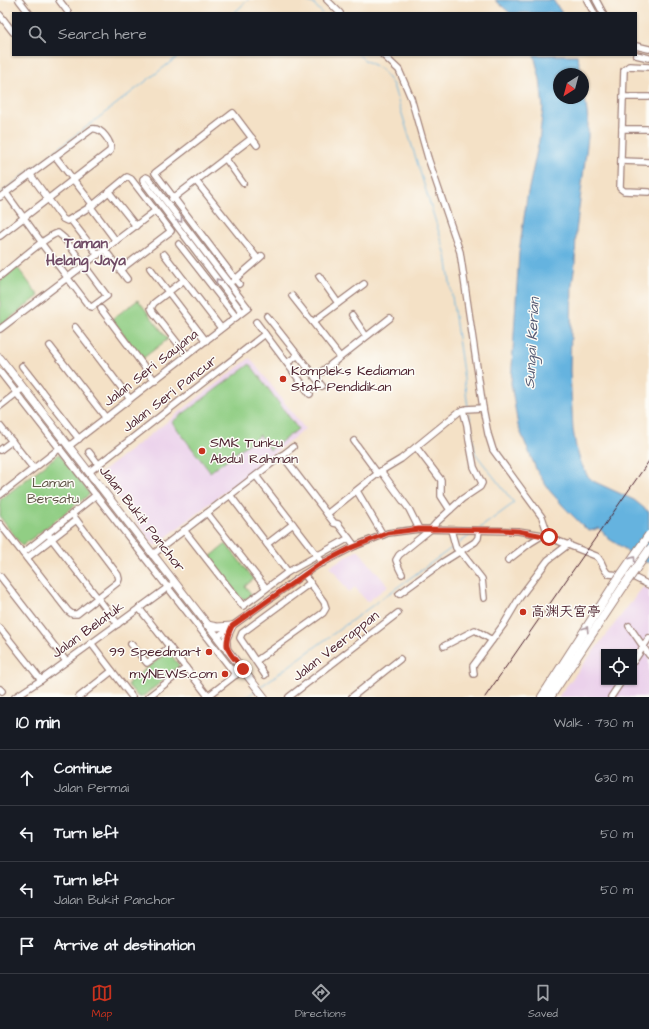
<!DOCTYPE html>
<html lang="en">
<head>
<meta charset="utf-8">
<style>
  body { margin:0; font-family:"Architects Daughter","LXGW WenKai TC",sans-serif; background:#20242c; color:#f1f3f6 }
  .controls { position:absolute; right:12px; bottom:12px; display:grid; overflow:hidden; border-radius:0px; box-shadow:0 1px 3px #0004 }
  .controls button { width:36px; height:36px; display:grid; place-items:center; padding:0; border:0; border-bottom:1px solid #363941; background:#171b24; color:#f1f3f6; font:20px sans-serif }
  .compass { position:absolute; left:553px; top:68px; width:36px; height:36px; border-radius:50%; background:#171b24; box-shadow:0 1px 3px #0004; rotate:216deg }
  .stop { position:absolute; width:12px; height:12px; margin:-9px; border:3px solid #c8321e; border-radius:50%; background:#fff }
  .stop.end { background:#c8321e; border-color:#fff; box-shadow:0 1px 4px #0008 }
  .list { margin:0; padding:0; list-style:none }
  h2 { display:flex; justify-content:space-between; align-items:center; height:52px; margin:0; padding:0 16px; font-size:17px }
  h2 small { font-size:13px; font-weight:400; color:#9ea1a6 }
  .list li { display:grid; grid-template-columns:26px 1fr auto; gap:12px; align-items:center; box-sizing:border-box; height:56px; padding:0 16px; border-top:1px solid #363941 }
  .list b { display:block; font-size:15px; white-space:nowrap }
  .list p { margin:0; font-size:13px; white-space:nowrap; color:#9ea1a6 }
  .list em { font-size:13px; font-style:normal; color:#9ea1a6 }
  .icon { flex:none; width:22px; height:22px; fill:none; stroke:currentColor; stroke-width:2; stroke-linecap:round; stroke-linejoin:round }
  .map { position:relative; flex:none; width:649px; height:697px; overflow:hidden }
  .search { position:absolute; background:#171b24; box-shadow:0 1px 3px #0004; left:12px; right:12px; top:12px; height:44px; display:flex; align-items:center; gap:10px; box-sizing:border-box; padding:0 14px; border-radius:0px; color:#9ea1a6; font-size:15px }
  .sheet { height:276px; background:#171b24 }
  nav { display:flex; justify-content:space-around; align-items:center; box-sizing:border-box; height:56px; border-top:1px solid #363941; background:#171b24; font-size:11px; color:#9ea1a6 }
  nav a { display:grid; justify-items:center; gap:2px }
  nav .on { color:#c8321e }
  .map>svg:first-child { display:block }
</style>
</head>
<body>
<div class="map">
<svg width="649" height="697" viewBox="0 0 649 697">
  <rect width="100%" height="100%" fill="#fdfcf7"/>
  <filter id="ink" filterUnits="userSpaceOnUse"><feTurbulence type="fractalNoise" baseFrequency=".025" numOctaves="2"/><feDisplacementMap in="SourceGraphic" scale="8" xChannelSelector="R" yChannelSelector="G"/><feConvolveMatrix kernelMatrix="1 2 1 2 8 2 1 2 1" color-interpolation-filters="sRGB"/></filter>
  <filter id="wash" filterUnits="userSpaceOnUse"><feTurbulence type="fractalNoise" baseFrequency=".012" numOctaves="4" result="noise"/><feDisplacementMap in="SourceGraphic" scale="16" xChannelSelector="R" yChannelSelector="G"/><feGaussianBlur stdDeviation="0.9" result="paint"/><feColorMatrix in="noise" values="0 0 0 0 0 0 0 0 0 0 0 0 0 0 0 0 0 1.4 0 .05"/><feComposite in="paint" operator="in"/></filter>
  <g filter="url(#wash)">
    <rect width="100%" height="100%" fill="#f4e1c6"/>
    <g fill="#ebd1eb" fill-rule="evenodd">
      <path d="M250 358 305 429 155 546 99 474Z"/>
      <path d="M358 550 388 586 367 602 355 587 349 592 330 566Z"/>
      <path d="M643 587 649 589V697H558ZM604 652H634V682H604Z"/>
    </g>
    <g fill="#91ce84" stroke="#6e7658">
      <path d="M17 267 39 296 0 326V281Z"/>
      <path d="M138 300 168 339 142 359 112 319Z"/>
      <path d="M250 364 298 429 270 450 260 435 210 472 172 422Z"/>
      <path d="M59 454 90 494 22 546 0 517V500Z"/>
      <path d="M226 544 254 579 245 586 252 595 246 599 241 598 209 558Z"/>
      <path d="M165 654H170L179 665 178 669 142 697H138L128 685 129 682Z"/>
    </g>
    <g fill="#65b3df" stroke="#586985">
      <path d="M495 0H553L562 13H510Z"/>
      <path d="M534 55H577L582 74H559V98H583V81L588 120V137L576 232 575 264 572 285 570 371 573 430 576 447 581 463 587 475 593 481 634 500 649 512V563L632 558 625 549 609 539 599 528 590 531 587 530 565 508 549 490 537 471 518 426 511 383 519 252 527 197 539 141 543 108 540 79Z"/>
    </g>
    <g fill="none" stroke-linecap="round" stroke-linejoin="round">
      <g stroke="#65b3df" stroke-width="1">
        <path d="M303 0 314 4 322 13"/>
        <path d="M234 13 248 0"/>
        <path d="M359 55 363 59 382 70 393 85 446 255 468 407"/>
        <path d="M2 192 180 55"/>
        <path d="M469 412 475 453 514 503 480 528"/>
        <path d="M458 544 473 533"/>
        <path d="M260 687 453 547"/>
        <path d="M247 697 256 690"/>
      </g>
    </g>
  </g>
  <g filter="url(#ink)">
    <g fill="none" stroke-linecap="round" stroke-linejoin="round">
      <g stroke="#9f8078" stroke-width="8">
        <g id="minor">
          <path d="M19 0 29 13"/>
          <path d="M59 0 68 12"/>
          <path d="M327 0 340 13"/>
          <path d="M587 0 594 13"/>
          <path d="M596 0 603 13"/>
          <path d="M0 15 13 32"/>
          <path d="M636 46 649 49"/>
          <path d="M383 55 399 70 411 98 428 158 460 252 483 408 488 434 493 450 542 517 549 537"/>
          <path d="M636 55 649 58"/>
          <path d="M649 67 629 66 624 70 620 188 624 191 649 192"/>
          <path d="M623 97H649"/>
          <path d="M622 129H649"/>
          <path d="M55 156 93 205"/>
          <path d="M225 158 243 183"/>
          <path d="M621 161 649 162"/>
          <path d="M30 174 63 219 67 221 93 205 127 177 131 179 171 231 120 270"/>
          <path d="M196 181 258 259"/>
          <path d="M109 192 136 226"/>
          <path d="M0 197 92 129C101 127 113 143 110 151L0 236"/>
          <path d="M172 199 252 138"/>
          <path d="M90 206 116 241"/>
          <path d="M71 220 98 255"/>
          <path d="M179 244 236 317"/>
          <path d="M105 250 127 279"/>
          <path d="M164 254 221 328"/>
          <path d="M150 268 206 341"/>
          <path d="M0 276C12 267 47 235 58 233L64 238 107 296 92 307 89 306 41 243 40 240 6 193"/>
          <path d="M319 276 338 303"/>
          <path d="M184 280 154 303 151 308 153 312 187 355"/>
          <path d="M233 281 262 256"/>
          <path d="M239 284 155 173 233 113 257 145"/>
          <path d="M292 296 340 357"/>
          <path d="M101 309 155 381"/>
          <path d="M352 315 366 336"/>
          <path d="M267 316 322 386"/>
          <path d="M256 322 310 394"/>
          <path d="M313 322 364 284"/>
          <path d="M75 327 130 399"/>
          <path d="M0 329 155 211"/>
          <path d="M50 346 106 418"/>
          <path d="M287 363 298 355"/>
          <path d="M22 366 79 439"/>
          <path d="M0 372 236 675"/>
          <path d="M315 377 390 318"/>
          <path d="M0 406 23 388"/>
          <path d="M0 426 33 468"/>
          <path d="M354 441 378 474"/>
          <path d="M69 446 248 308 148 178 146 177 143 179V181L242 312"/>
          <path d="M416 447 441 480V496L450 510"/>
          <path d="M0 450 12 441"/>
          <path d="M89 452 99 465"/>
          <path d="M282 455 334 523 338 524 355 546"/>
          <path d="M381 471 409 509 419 529"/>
          <path d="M89 472 265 334"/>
          <path d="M256 476 323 563"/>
          <path d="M357 491 383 535"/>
          <path d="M0 495 60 448"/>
          <path d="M230 495 288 572"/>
          <path d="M207 513 266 588"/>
          <path d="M327 514 381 471 401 459 460 411 466 409 483 408"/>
          <path d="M0 524 68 611 72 614H77L118 582 119 579 118 575 72 514"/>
          <path d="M184 530 243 606 288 572 349 538"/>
          <path d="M451 530 456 548 460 551 482 579 484 598"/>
          <path d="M47 533 118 624"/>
          <path d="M267 544 293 524"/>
          <path d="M23 553 96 495"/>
          <path d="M152 555 293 447"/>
          <path d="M27 558 76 520"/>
          <path d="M508 560 530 543 543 535"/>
          <path d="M402 574 399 568 396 560 399 555 431 529 437 522 462 499 480 487 482 483 474 467 469 440 467 425 463 410"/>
          <path d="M0 576 66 661"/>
          <path d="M399 594 443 562 475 542 478 538 479 531"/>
          <path d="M139 608 208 696"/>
          <path d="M629 626 649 655"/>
          <path d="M0 628 41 680"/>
          <path d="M217 637 304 574 318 565 355 546 388 533 419 529 518 531 543 535 596 556C603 560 602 570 609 574L631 576 649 585"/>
          <path d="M91 643 132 697"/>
          <path d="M131 644 147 663 170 647"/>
          <path d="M444 646 475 630 492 640"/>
          <path d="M256 661 323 613 326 608 324 602 304 574"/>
          <path d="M634 661 649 638"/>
          <path d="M474 674 473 666 504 624 520 597 548 560 569 544"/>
          <path d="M265 675 240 638 242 633 310 583"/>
          <path d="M0 689 2 691"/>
          <path d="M15 697 41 680 171 585"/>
          <path d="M79 697 112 671"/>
          <path d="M148 697 186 668"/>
          <path d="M207 697 238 673"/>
          <path d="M289 697 398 613"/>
          <path d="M352 697 400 659"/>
          <path d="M611 697 621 682"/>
        </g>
      </g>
      <g stroke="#9f8078" stroke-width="9">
        <g id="major">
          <path d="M0 358 264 697"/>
          <path d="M207 625 217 627 232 626"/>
          <path d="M227 650 226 639 232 626"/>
        </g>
      </g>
      <g stroke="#9f8078" stroke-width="10">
        <g id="highway">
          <path d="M542 697 616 582"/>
          <path d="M550 697 623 587"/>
        </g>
      </g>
      <use href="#minor" stroke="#fff" stroke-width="5.5"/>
      <use href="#major" stroke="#fff" stroke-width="7"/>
      <use href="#highway" stroke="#fff" stroke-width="8"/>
      <path stroke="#4a1f2b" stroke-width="1" d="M485 697 649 461"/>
      <g stroke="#9f8078" stroke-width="10" stroke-linecap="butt">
        <g id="highway-bridge">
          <path d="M616 582 649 535"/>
          <path d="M623 587 649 550"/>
        </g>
      </g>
      <use href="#highway-bridge" stroke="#fff" stroke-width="8"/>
    </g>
    <defs><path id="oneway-chevron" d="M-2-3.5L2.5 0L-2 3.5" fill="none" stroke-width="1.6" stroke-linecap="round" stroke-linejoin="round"/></defs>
    <g stroke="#ae9aa0">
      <use href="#oneway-chevron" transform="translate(180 220) rotate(52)"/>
      <use href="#oneway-chevron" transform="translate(218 281) rotate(-127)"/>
      <use href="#oneway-chevron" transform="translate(633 559) rotate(-55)"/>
      <use href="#oneway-chevron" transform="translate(586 629) rotate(-57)"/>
    </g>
  </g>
  <g fill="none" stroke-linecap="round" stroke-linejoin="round" filter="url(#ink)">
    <path stroke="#c8321e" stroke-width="5" d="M243 669C229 652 221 649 232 626L318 565 351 548 388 533 419 529 500 530 518 531 549 537"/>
  </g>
  <g fill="#c8321e" stroke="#fdfcf7" stroke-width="1.5">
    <circle cx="283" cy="379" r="4"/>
    <circle cx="202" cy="451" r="4"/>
    <circle cx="523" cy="612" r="4"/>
    <circle cx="209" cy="652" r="4"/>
    <circle cx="225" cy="674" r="4"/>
  </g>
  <g text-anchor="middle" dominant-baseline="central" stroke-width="3" stroke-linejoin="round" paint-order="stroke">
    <g font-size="14" fill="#4a1f2b" stroke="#fdfcf7">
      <text transform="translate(151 368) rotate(-38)">Jalan Seri Saujana</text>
      <text transform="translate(170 394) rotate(-38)">Jalan Seri Pancur</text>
      <text transform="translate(142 519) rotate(52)">Jalan Bukit Panchor</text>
      <text transform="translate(88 630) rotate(-36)">Jalan Belatuk</text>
      <text transform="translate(336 646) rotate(-38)">Jalan Veerappan</text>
    </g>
    <g font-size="14" fill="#4a1f2b" stroke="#fdfcf7" text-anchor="start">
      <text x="291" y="371">Kompleks Kediaman<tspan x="291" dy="16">Staf Pendidikan</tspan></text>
      <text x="210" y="443">SMK Tunku<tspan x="210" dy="16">Abdul Rahman</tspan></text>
      <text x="531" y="612">高渊天宫亭</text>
      <text x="201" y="652" text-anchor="end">99 Speedmart</text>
      <text x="217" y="674" text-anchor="end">myNEWS.com</text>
    </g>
    <g font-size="14" fill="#5f5446" stroke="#fdfcf7">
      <text x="53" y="483">Laman<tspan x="53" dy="16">Bersatu</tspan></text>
    </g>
    <g font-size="15" font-weight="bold" fill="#704c66" stroke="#fdfcf7">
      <text x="86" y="243">Taman<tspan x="86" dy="17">Helang Jaya</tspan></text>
    </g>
    <g font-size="15" font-style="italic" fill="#555a73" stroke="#fdfcf7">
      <text transform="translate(532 343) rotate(-87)">Sungai Kerian</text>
    </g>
  </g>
</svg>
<div class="controls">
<button><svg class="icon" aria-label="locate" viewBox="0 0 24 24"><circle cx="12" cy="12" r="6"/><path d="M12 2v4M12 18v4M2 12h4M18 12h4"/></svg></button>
</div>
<svg class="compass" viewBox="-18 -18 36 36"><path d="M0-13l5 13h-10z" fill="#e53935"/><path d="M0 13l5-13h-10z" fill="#9ea1a6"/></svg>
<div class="stop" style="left:549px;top:537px"></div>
<div class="stop end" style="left:243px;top:669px"></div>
<div class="search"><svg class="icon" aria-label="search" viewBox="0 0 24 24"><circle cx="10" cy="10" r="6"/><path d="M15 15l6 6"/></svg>Search here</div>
</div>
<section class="sheet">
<h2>10 min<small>Walk · 730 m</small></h2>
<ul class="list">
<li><svg class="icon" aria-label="ahead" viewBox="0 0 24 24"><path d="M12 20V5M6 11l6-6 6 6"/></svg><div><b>Continue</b><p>Jalan Permai</p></div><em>630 m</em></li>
<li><svg class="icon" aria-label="left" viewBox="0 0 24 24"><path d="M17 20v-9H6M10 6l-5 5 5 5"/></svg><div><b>Turn left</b></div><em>50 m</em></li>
<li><svg class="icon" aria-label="left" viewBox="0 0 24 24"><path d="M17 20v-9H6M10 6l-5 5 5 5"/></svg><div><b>Turn left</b><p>Jalan Bukit Panchor</p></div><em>50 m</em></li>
<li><svg class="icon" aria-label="arrive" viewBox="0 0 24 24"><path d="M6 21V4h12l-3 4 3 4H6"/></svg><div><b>Arrive at destination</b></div></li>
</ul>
</section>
<nav>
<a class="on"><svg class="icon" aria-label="map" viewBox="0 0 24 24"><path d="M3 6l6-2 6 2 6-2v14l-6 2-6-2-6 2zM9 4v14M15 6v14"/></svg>Map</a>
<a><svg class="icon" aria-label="directions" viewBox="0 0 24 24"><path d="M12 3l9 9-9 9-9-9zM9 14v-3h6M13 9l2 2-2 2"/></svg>Directions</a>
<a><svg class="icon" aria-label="saved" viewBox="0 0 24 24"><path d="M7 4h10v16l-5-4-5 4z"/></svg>Saved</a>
</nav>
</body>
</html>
